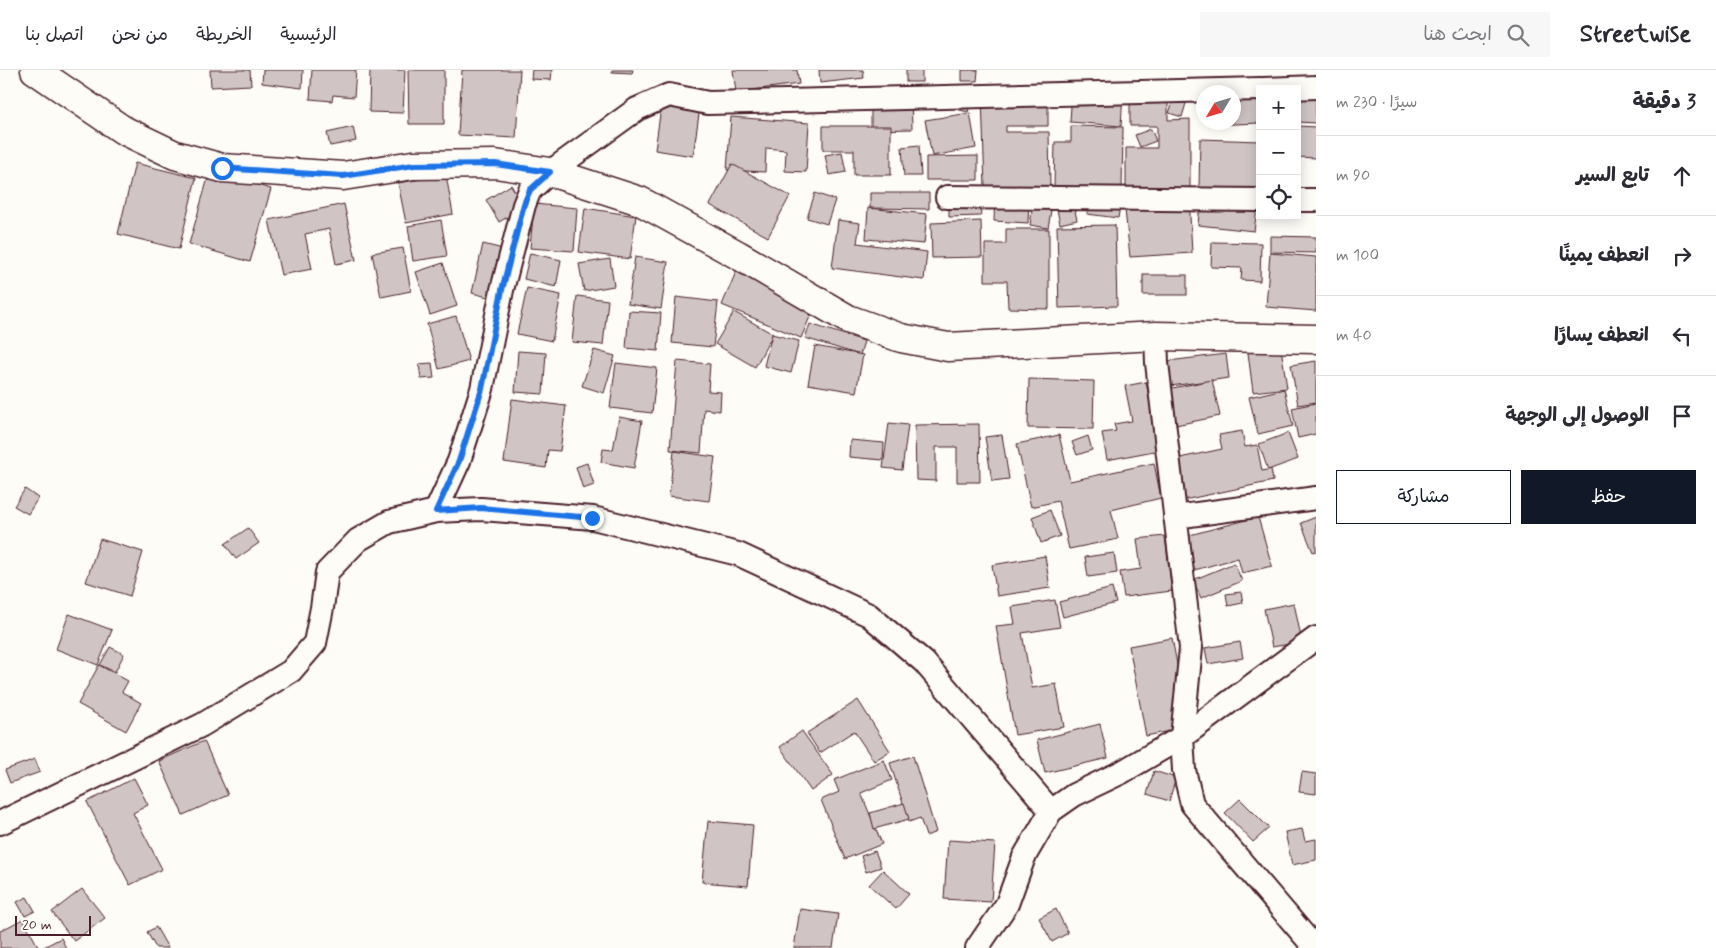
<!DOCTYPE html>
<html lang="ar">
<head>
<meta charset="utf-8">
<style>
  body { margin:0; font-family:Mynerve,"Playpen Sans Arabic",sans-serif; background:#f7f7f7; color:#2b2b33; direction:rtl }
  .controls { position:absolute; right:15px; top:15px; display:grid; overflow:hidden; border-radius:0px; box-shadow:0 2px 12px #0003 }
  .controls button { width:45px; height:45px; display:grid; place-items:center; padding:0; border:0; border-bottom:1px solid #e1e1e2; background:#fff; color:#2b2b33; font:25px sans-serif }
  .compass { position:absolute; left:1196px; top:15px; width:45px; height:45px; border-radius:50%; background:#fff; box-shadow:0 2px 12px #0003; rotate:232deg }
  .scale { position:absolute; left:15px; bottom:12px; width:76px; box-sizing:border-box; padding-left:5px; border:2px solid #4a1f2b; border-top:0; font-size:14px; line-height:18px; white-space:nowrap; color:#4a1f2b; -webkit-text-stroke:4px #fdfcf7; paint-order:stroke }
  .stop { position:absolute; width:15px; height:15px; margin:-11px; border:4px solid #1a73e8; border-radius:50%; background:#fff }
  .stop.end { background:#1a73e8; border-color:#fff; box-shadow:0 1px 5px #0008 }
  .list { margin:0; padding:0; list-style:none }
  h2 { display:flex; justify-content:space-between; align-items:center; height:65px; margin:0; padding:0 20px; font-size:21px }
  h2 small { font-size:16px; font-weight:400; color:#7c7c81 }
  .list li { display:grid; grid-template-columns:32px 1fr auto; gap:15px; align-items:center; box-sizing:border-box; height:80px; padding:0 20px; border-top:1px solid #e1e1e2 }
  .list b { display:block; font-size:19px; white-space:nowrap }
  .list em { font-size:16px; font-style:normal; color:#7c7c81 }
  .actions { display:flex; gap:10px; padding:15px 20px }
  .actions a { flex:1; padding:11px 0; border:1px solid #111827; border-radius:0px; text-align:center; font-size:18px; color:#111827 }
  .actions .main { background:#111827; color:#fff }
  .icon { flex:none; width:28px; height:28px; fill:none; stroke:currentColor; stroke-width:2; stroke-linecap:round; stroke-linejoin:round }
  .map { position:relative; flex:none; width:1316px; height:878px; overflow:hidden; direction:ltr }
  header { display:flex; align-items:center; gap:30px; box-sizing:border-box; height:70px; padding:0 25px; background:#fff; border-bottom:1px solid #e1e1e2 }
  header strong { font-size:24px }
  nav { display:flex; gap:28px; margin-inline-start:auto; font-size:18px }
  .search { width:350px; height:45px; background:#f7f7f7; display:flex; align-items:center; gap:12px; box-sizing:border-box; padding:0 18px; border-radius:0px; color:#7c7c81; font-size:19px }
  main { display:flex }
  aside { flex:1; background:#fff }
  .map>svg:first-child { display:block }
</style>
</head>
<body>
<header>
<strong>Streetwise</strong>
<div class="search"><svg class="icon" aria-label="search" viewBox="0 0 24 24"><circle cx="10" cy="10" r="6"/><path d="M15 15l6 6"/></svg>ابحث هنا</div>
<nav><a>الرئيسية</a><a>الخريطة</a><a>من نحن</a><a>اتصل بنا</a></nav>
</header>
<main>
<aside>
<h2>3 دقيقة<small>سيرًا · 230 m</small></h2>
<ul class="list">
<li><svg class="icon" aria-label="ahead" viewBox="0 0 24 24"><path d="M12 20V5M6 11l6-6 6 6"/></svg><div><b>تابع السير</b></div><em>90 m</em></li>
<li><svg class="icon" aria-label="right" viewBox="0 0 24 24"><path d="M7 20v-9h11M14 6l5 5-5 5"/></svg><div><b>انعطف يمينًا</b></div><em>100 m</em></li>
<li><svg class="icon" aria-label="left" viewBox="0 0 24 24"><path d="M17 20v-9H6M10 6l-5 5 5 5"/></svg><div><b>انعطف يسارًا</b></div><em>40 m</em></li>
<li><svg class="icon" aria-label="arrive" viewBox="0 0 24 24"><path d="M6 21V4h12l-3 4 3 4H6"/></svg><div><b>الوصول إلى الوجهة</b></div></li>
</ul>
<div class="actions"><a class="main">حفظ</a><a>مشاركة</a></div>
</aside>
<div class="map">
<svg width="1316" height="878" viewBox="0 0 1316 878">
  <rect width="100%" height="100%" fill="#fdfcf7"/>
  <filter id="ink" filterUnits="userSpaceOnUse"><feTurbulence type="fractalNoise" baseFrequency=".02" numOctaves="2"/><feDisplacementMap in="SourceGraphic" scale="10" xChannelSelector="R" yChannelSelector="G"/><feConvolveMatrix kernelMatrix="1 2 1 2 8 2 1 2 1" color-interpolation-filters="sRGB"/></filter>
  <g filter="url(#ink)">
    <g fill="#d0c5c4" stroke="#4a1f2b">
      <path d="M210 0H250L251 15 211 17Z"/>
      <path d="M263 0H303L302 18 262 13Z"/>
      <path d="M312 0H356L354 27 333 25 332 31 310 29Z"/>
      <path d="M370 0H405L403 43 369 42Z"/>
      <path d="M408 0H444V54H409Z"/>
      <path d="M462 0H520L516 68 458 65Z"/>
      <path d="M532 0H552L551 10 531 9Z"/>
      <path d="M612 0H633L632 3 612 2Z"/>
      <path d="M733 0H797L799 14 736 22Z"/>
      <path d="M819 0H863L864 8 820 13Z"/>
      <rect x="906" y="0" width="16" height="12"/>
      <path d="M962 0H978L977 11H962Z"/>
      <path d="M1260 19V53L1210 55V52H1234V22Z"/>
      <path d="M1297 19H1316V53L1297 52Z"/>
      <path d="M1072 20 1123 24 1121 56 1070 52Z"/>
      <path d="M663 23 701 30 693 86 655 80Z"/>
      <path d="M1130 24H1168V50L1190 49V118H1126V78H1157V56H1130Z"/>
      <path d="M911 25 912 59 871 60V26Z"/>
      <path d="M982 26H1048V56H1006V62H1049L1050 117 985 118Z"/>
      <path d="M1175 26 1187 30 1182 47 1169 43Z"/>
      <path d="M971 31 968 42 952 38Z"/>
      <path d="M970 43 976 78 932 86 925 50Z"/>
      <path d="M731 47 809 53 806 102 785 101 786 80 766 78 765 102 727 100Z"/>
      <path d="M823 56H891V105H854V80H823Z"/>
      <path d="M1071 56 1123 57 1122 118 1054 117 1055 72H1071Z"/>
      <path d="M1297 56 1316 57V88L1297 87Z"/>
      <path d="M353 57 356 71 330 76 327 63Z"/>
      <path d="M1151 59 1156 71 1140 77 1135 65Z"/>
      <path d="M1200 69 1260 71V119L1199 118Z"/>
      <path d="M919 75 921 106H904L902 77Z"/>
      <path d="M842 82 846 102 829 105 825 85Z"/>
      <path d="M978 86V110H926V87Z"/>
      <path d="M135 93 196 108 179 179 118 164Z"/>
      <path d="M732 94 790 126 768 167 710 135Z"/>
      <path d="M210 101 271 119 250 192 189 174Z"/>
      <path d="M446 105 453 144 406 153 398 113Z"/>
      <path d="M511 115 524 137 499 152 486 130Z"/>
      <path d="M815 123 835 130 827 154 807 148Z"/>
      <path d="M870 123H929V139L870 138Z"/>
      <path d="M995 125 1029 127 1028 153 994 151Z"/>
      <path d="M1034 126 1053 129 1048 158 1030 155Z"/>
      <path d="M1089 126 1121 130 1118 148 1087 144Z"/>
      <path d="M1189 126 1192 183 1130 187 1124 130Z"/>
      <path d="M1072 127 1077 150 1060 154 1055 130Z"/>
      <path d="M980 131 981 146 949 147V133Z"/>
      <path d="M1200 133 1257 139 1254 161 1198 155Z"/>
      <path d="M344 134 356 190 336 194 329 159 305 164 312 199 281 205 269 150Z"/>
      <path d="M534 134 577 138 574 181 530 178Z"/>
      <path d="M585 138 636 146 630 189 579 182Z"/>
      <path d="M868 138 927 144 924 174 866 169Z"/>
      <path d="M441 150 447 186 413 191 408 156Z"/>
      <path d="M838 150 860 153 857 173 927 182 924 210 832 198Z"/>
      <path d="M981 151 982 187 932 188 931 153Z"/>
      <path d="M1115 155 1117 236 1059 238 1057 156Z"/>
      <path d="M1006 159H1049V239L1008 238 1007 211H985V174H1006Z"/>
      <path d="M1270 166 1316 167V183L1270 182Z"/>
      <path d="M1212 172 1261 173 1260 211 1241 210 1242 198 1211 197Z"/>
      <path d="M483 174 507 180 496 229 472 223Z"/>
      <path d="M403 178 411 221 381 227 372 183Z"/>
      <path d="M530 183 561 190 556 217 524 209Z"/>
      <path d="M1270 183 1316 187V241L1266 237Z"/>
      <path d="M635 187 668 192 661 239 628 234Z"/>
      <path d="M610 189 614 216 584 221 579 194Z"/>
      <path d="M443 193 457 236 430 245 416 202Z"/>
      <path d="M736 202 815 235 801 268 722 235Z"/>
      <rect x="1143" y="205" width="44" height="20"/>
      <path d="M527 218 561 225 552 271 517 264Z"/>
      <path d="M577 226 608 230 603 275 572 272Z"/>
      <path d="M676 227 718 232 713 277 672 273Z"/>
      <path d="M629 241 661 243 658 281 626 278Z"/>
      <path d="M734 242 773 264 755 297 715 274Z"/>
      <path d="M456 246 469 291 439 299 427 254Z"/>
      <path d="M810 254 864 271 860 285 805 268Z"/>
      <path d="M772 264 799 271 791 303 764 296Z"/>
      <path d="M1280 271 1287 318 1253 322 1247 275Z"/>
      <path d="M815 276 863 285 856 322 808 314Z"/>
      <path d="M594 280 615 286 604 323 582 316Z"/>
      <path d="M518 281 546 283 543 324 515 322Z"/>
      <path d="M1226 284 1229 308 1163 317 1160 292Z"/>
      <path d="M677 291 710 294 708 321 721 322 720 341 704 339 701 383 670 380Z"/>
      <path d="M1316 291V332L1298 335 1291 295Z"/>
      <path d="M432 293 434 308 421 309 419 294Z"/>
      <path d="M616 293 657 298 652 343 610 338Z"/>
      <path d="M1029 309 1094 311 1093 359 1028 358Z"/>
      <path d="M1212 310 1220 346 1171 356 1163 320Z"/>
      <path d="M1146 312 1159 380 1107 390 1102 363 1116 361 1114 354 1132 351 1125 316Z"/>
      <path d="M1284 319 1293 356 1258 364 1249 327Z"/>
      <path d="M512 329 566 336 560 381 548 380 546 398 504 392Z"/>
      <path d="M1316 333V364L1298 368 1292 338Z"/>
      <path d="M619 347 642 351 634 398 601 392 603 379 613 380Z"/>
      <path d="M889 353 908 355 902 400 883 398Z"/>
      <path d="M979 354 980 412H957V377H936V411L916 410 915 355Z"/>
      <path d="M1242 361 1245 377 1257 375 1262 401 1271 399 1273 411 1184 430 1175 389 1222 379 1219 365Z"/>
      <path d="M1288 363 1298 389 1268 400 1259 374Z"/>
      <path d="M1002 365 1009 409 992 411 985 367Z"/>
      <path d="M1059 365 1070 411 1154 393 1161 428 1111 440 1118 469 1069 479 1058 431 1031 437 1017 374Z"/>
      <path d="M1088 366 1092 380 1077 385 1072 372Z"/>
      <path d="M850 370 884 373 883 390 849 387Z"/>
      <path d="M674 381 715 387 709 431 669 426Z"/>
      <path d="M587 393 594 415 583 419 576 397Z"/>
      <path d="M25 419 38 428 28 444 14 436Z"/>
      <path d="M1050 440 1060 466 1041 473 1032 447Z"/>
      <path d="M1258 447 1272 496 1242 503 1238 488 1191 501 1182 467Z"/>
      <path d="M1316 447V481L1313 482 1301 453Z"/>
      <path d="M248 458 259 473 236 489 225 474Z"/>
      <path d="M1165 466 1172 521 1124 527 1120 502 1141 499 1137 469Z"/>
      <path d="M100 469 143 482 130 526 86 512Z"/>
      <path d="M1114 483 1117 503 1088 507 1085 487Z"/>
      <path d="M1045 486 1050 518 997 526 992 495Z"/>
      <path d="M1234 493 1242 511 1201 528 1193 510Z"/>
      <path d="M1112 518 1116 533 1063 547 1059 532Z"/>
      <path d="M1241 522 1243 533 1228 536 1226 524Z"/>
      <path d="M1055 530 1060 557 1022 563 1032 618 1056 614 1064 657 1015 665 996 556 1015 554 1012 537Z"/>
      <path d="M1294 533 1302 572 1272 577 1264 539Z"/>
      <path d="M69 544 112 560 98 595 56 579Z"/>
      <path d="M1172 568 1189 657 1146 666 1129 576Z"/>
      <path d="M1240 572 1243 588 1208 594 1205 578Z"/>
      <path d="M110 577 124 584 115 602 100 595Z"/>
      <path d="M99 595 128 611 122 622 141 633 126 661 78 634Z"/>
      <path d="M858 630 890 681 874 691 854 661 820 683 807 663Z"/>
      <path d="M1100 654 1108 688 1045 703 1037 670Z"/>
      <path d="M802 661 833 705 811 721 780 677Z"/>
      <path d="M204 671 228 725 183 745 159 691Z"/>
      <path d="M913 686 936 762 926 766 920 748 909 752 890 693Z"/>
      <path d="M35 689 40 702 10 713 5 700Z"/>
      <path d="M884 690 892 710 861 723 882 774 845 789 821 730 839 722 834 710Z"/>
      <path d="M1154 701 1176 708 1169 731 1147 724Z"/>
      <path d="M1302 702 1316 704V724L1299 722Z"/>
      <path d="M134 708 148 735 133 743 162 799 130 815 87 732Z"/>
      <path d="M1240 729 1269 758 1253 772 1225 743Z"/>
      <path d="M904 733 909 749 874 759 870 743Z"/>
      <path d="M708 751 753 755 748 816 702 812Z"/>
      <path d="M1302 759 1305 771 1316 769V790L1292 795 1285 762Z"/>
      <path d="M948 770 995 773 991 832 944 829Z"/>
      <path d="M875 781 881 797 866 802 861 786Z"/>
      <path d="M883 800 909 824 896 839 869 815Z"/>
      <path d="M82 819 105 848 74 871 52 842Z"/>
      <path d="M27 827 35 841 25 846 17 832Z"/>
      <path d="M800 839 838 844 833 878H794Z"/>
      <path d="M1056 839 1068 863 1052 872 1039 848Z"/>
      <path d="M23 849 39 878H0V861Z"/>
      <path d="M156 857 168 878H156L147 862Z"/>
      <path d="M61 868 66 878H42Z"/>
    </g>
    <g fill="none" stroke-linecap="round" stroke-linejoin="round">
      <g stroke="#4a1f2b" stroke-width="26">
        <g id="street">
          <path d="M1264 19 1316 17"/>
          <path d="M947 127 1260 130"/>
          <path d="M1297 130H1316"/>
          <path d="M1156 266 1157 293 1191 578 1182 667 1184 700 1192 734 1315 878"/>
          <path d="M436 441 459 391 482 319 502 220 524 135 530 120 550 102 637 39 669 25 708 33 1260 19"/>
          <path d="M1175 447 1316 428"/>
          <path d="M0 753 202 655 291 601 315 573 322 538 327 502 358 470 389 452 436 441 481 439 593 448 738 484 869 545 924 592 1051 741"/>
          <path d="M977 878 1007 834 1024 787 1051 741 1074 725 1122 702 1182 667 1316 568"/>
        </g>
      </g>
      <g stroke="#4a1f2b" stroke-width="31">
        <path id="secondary" d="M35 0 123 60 175 85 222 98 343 106 413 95 495 94 550 102 640 131 738 185 848 249 901 268 948 277 1156 266 1316 269"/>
      </g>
      <use href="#street" stroke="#fdfcf7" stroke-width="22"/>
      <use href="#secondary" stroke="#fdfcf7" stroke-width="28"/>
    </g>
  </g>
  <g fill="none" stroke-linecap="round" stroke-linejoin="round" filter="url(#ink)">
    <path stroke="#1a73e8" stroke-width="6" d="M222 98 343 106 414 95 495 94 550 102 530 120 524 134 502 220 482 319 459 391 436 441 481 438 592 448"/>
  </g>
</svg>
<div class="controls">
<button>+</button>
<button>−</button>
<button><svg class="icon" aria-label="locate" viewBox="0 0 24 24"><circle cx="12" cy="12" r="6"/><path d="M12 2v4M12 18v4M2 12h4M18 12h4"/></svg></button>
</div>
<svg class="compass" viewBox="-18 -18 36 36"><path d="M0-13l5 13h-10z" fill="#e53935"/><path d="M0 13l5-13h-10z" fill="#7c7c81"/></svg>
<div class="scale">20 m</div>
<div class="stop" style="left:222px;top:98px"></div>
<div class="stop end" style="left:592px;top:448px"></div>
</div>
</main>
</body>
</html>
